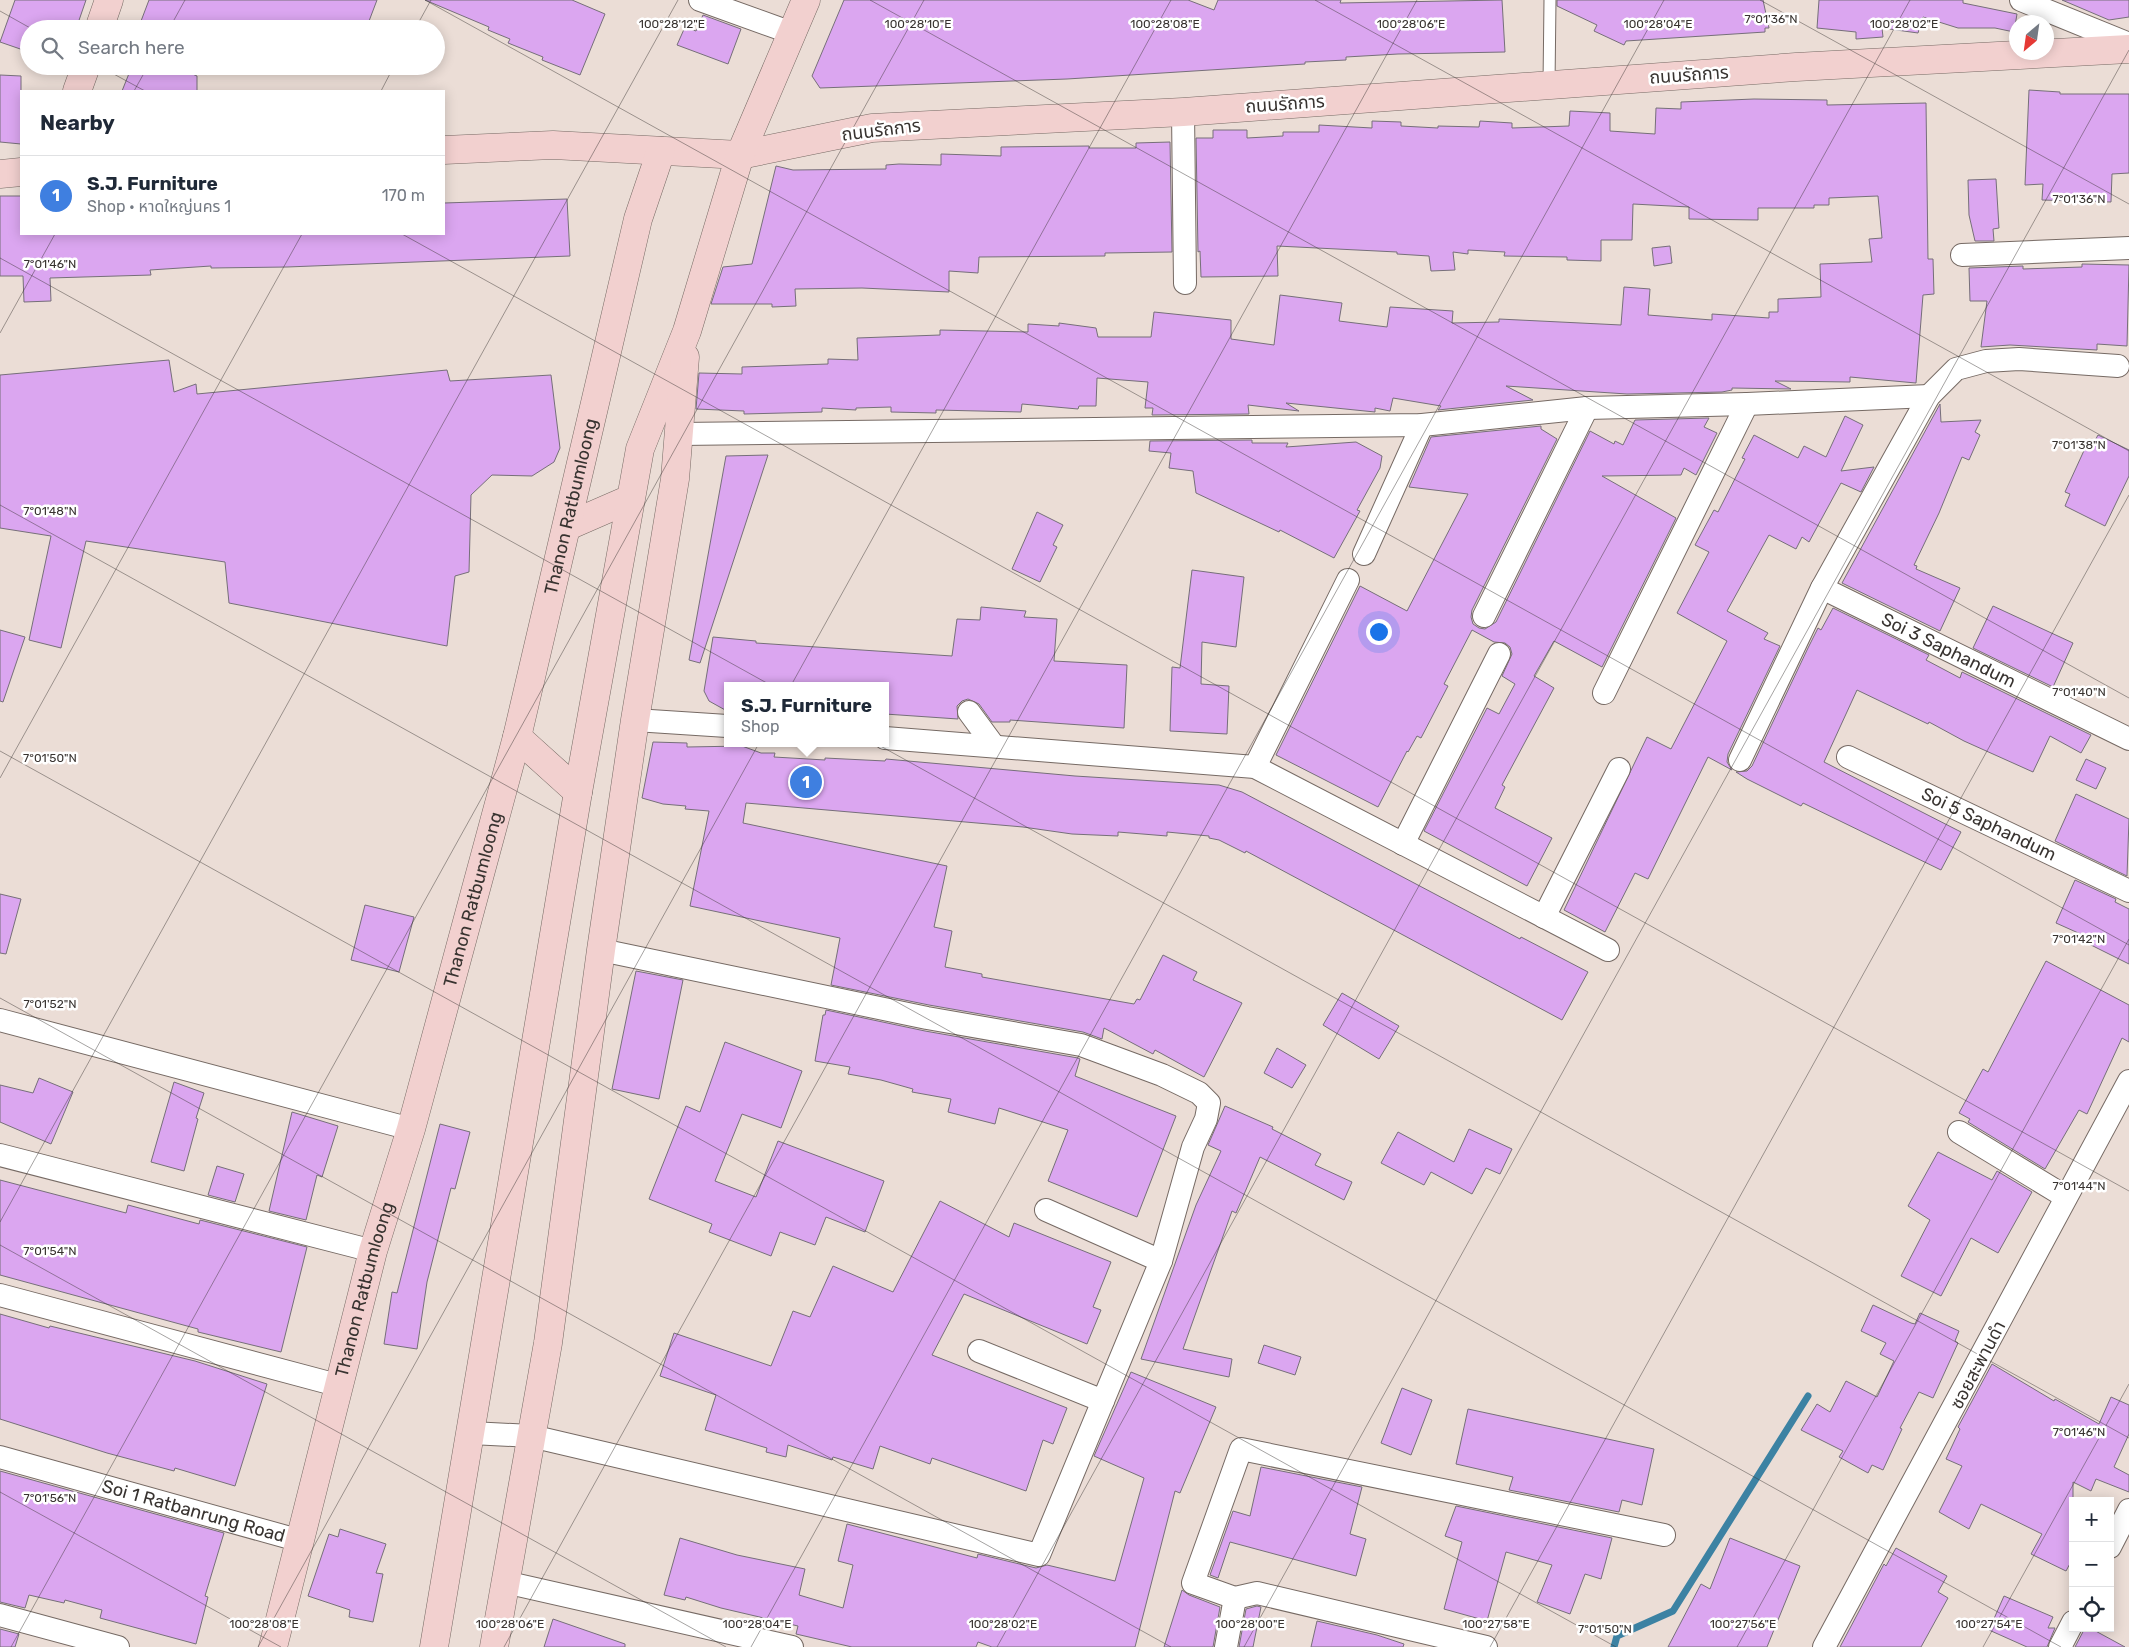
<!DOCTYPE html>
<html lang="en">
<head>
<meta charset="utf-8">
<style>
  body { margin:0; font-family:Rubik,"Noto Sans Thai",sans-serif; background:#f2f2f3; color:#1f2937 }
  .controls { position:absolute; right:15px; bottom:15px; display:grid; overflow:hidden; border-radius:0px; box-shadow:0 2px 12px #0003 }
  .controls button { width:45px; height:45px; display:grid; place-items:center; padding:0; border:0; border-bottom:1px solid #e0e1e3; background:#fff; color:#1f2937; font:25px sans-serif }
  .compass { position:absolute; left:2009px; top:15px; width:45px; height:45px; border-radius:50%; background:#fff; box-shadow:0 2px 12px #0003; rotate:209deg }
  .you { position:absolute; left:1378px; top:631px; width:18px; height:18px; margin:-12px; border:4px solid #fff; border-radius:50%; background:#1a73e8; box-shadow:0 0 0 8px #1a73e833 }
  .badge { display:grid; place-items:center; width:32px; height:32px; border-radius:50%; background:#d93025; color:#fff; font-size:16px; font-weight:700 }
  .pin { position:absolute; translate:-50% -50%; border:2px solid #fff; box-shadow:0 1px 5px #0006 }
  .popup { position:absolute; left:724px; top:682px; width:165px; height:65px; box-sizing:border-box; display:grid; place-content:center; border-radius:0px; background:#fff; filter:drop-shadow(0 1px 4px #0005); font-size:16px; white-space:nowrap; color:#747a83 }
  .popup b { font-size:19px; color:#1f2937 }
  .popup::after { content:''; position:absolute; left:50%; top:100%; margin-left:-10px; border:10px solid transparent; border-top-color:#fff }
  .list { margin:0; padding:0; list-style:none }
  h2 { display:flex; justify-content:space-between; align-items:center; height:65px; margin:0; padding:0 20px; font-size:21px }
  h2 small { font-size:16px; font-weight:400; color:#747a83 }
  .list li { display:grid; grid-template-columns:32px 1fr auto; gap:15px; align-items:center; box-sizing:border-box; height:80px; padding:0 20px; border-top:1px solid #e0e1e3 }
  .list b { display:block; font-size:19px; white-space:nowrap }
  .list p { margin:0; font-size:16px; white-space:nowrap; color:#747a83 }
  .list em { font-size:16px; font-style:normal; color:#747a83 }
  .icon { flex:none; width:28px; height:28px; fill:none; stroke:currentColor; stroke-width:2; stroke-linecap:round; stroke-linejoin:round }
  .map { position:relative; flex:none; width:2129px; height:1647px; overflow:hidden }
  .search { position:absolute; background:#fff; box-shadow:0 2px 12px #0003; left:20px; top:20px; width:425px; height:55px; display:flex; align-items:center; gap:12px; box-sizing:border-box; padding:0 18px; border-radius:28px; color:#747a83; font-size:19px }
  .panel { position:absolute; background:#fff; box-shadow:0 2px 12px #0003; left:20px; top:90px; width:425px; height:145px; border-radius:0px }
  .map>svg:first-child { display:block }
</style>
</head>
<body>
<div class="map">
<svg width="2129" height="1647" viewBox="0 0 2129 1647">
  <rect width="100%" height="100%" fill="#ebddd6"/>
  <g fill="none" stroke-linecap="round" stroke-linejoin="round">
    <path stroke="#3c82a3" stroke-width="7" d="M1614 1647 1617 1636 1673 1611 1808 1396"/>
  </g>
  <g fill="#dba6f0" stroke="#766f79">
    <path d="M15 0H86L76 29H29V52L0 42Z"/>
    <path d="M149 0H377L366 29H138Z"/>
    <path d="M425 0H572L605 14 580 75 542 60 543 57 508 43 510 39 488 30 489 27Z"/>
    <path d="M844 0H1188L1214 10 1218 0H1341L1340 3 1502 0 1505 52 1398 54 1346 57V60L1305 62V64L1067 79 820 88 812 76Z"/>
    <path d="M1557 0H1763L1769 28H1765V32L1626 41 1624 45 1594 31 1597 25 1557 6Z"/>
    <path d="M1819 0H1963V3L2017 14 2014 32 1995 28H1958L1923 17 1918 33 1882 28 1883 37 1856 39V32L1817 28Z"/>
    <path d="M2062 0H2129V17L2109 20Z"/>
    <path d="M703 15 741 29 728 64 677 45 685 27 696 31Z"/>
    <path d="M132 66H193L190 73 197 76V91H122Z"/>
    <path d="M0 75 21 76V144L0 142Z"/>
    <path d="M2029 90 2060 92V94H2129V173L2112 174 2111 202 2042 200 2043 184 2025 185Z"/>
    <path d="M1754 99 1827 100V105L1926 103 1928 259H1933L1934 294 1923 295 1916 383 1850 377V382L1775 381 1791 389 1732 388V390L1722 392 1627 394 1506 386 1533 400 1438 410 1441 406 1393 398 1390 411 1375 408V412L1286 403 1299 411 1248 405 1249 414 1152 415 1153 408H1145L1148 382 1097 378 1096 406H1079L1078 409 1022 404 1021 412 936 410V413L891 412V407L856 408V410L822 408V412L744 414V411L696 409 699 373 742 374V367L828 364V359L858 360 857 338 940 335V330L1028 332V324L1059 326V323L1096 328 1098 337H1151L1154 312 1231 320V339L1274 345 1280 295 1342 303 1339 321 1387 327 1390 307 1453 311 1452 323 1499 322V319L1621 325 1624 287 1650 289 1648 315 1712 320V314L1769 318V312H1778V299L1821 297 1820 264 1872 262 1869 239 1882 238 1878 196 1829 198V205H1814V208H1758V220L1689 219V207L1633 204 1632 240H1601V261L1567 260V257L1504 256 1505 252 1468 250V254L1453 252 1455 270 1431 271 1429 256 1397 254V252L1277 246 1278 276 1201 277 1200 251 1198 252 1196 138H1213V130H1247V138L1283 136V132H1319V125L1372 128V121L1401 122V126L1438 128V126L1479 127 1480 121 1512 123V128L1569 126 1570 111 1610 113V131L1655 134 1656 108 1681 109V102Z"/>
    <path d="M1170 142 1172 252 1105 253V256L979 257 978 273 949 271V292L862 288 795 289 796 306 772 307V304H711L723 267 752 264 776 166 793 170 886 169V165L899 164 941 165V154L1001 156V147L1089 146V148H1136V143Z"/>
    <path d="M1996 179 1999 228 1993 229 1994 241H1975L1969 215 1968 180Z"/>
    <path d="M0 196H21V234H444V203L567 199 570 256 287 267 211 268V266L150 270 151 275 50 278 51 301 24 302 23 276H0Z"/>
    <path d="M1670 246 1672 263 1654 266 1652 248Z"/>
    <path d="M2082 264 2129 265 2127 346 2097 344V350L2010 345 1981 347 1987 301H1970L1969 268 2023 266V269L2082 267Z"/>
    <path d="M169 360 174 392 196 384 197 394 447 370 450 381 551 375 560 448 554 462 532 476 492 475 471 495 469 572 455 576 447 646 229 603 225 562 86 541 61 648 29 640 51 536 0 528V375Z"/>
    <path d="M1940 404 1941 422 1981 420 1975 432 1980 435 1969 460 1962 457 1939 513 1914 565 1917 566 1916 569 1960 588 1940 631 1842 583Z"/>
    <path d="M1845 416 1863 425 1841 471 1874 467 1861 492 1841 483 1809 542 1802 537 1796 549 1769 535 1727 611 1768 633 1764 639 1780 646 1728 754 1727 762 1732 770 1708 757 1648 879 1635 873 1605 932 1564 910 1647 737 1671 749 1727 641 1677 613 1709 552 1695 545 1714 510 1718 512 1745 459 1742 458 1754 435 1798 458 1804 446 1826 457Z"/>
    <path d="M1709 418 1704 427 1717 433 1696 475 1684 468 1681 475 1602 476 1676 518 1602 667 1554 641 1534 676 1554 688 1502 785 1505 787 1495 808 1552 838 1527 886 1424 831 1487 708 1499 714 1515 684 1502 676 1512 654 1510 647 1505 643 1494 642 1472 630 1444 684 1448 686 1421 738 1417 736 1408 752 1407 751 1378 807 1276 755 1360 586 1407 611 1468 494 1409 487 1431 437 1541 426V429L1557 439 1472 610 1471 617 1473 624 1479 628 1485 629 1496 622 1590 431 1614 444 1615 441 1623 445 1635 420Z"/>
    <path d="M2098 435 2129 450V476L2105 526 2065 506 2070 494 2065 492 2087 444 2092 446Z"/>
    <path d="M1252 440V443H1288L1286 447 1356 442 1382 456 1380 468 1357 510 1360 511 1334 558 1280 530 1279 532 1196 493 1193 471 1169 468 1171 453 1149 451 1150 441Z"/>
    <path d="M768 455 700 663 689 660 726 456Z"/>
    <path d="M1037 512 1063 525 1053 545 1057 547 1040 582 1012 569Z"/>
    <path d="M1192 570 1244 577 1236 647 1202 642 1201 684 1229 686 1227 734 1170 731 1172 667 1180 668Z"/>
    <path d="M1993 606 2073 643 2053 687 1973 648Z"/>
    <path d="M981 607 1026 611 1024 617 1057 619 1054 661 1127 665 1124 728 1010 720V722H992L979 704 968 699 962 701 957 706 958 719 885 714V686H727V711L709 701 704 691 713 637 756 641V643L952 656 957 619 980 620Z"/>
    <path d="M1833 608 1929 655 1926 660 1960 678 1962 672 2091 735 2081 753 2050 736 2033 772 1964 741 1929 722 1928 724 1857 690 1824 762 1961 832 1941 870 1803 803 1801 806 1747 779 1736 772 1747 771 1752 766 1808 648 1818 628 1821 630Z"/>
    <path d="M0 630 25 637 3 702 0 701Z"/>
    <path d="M653 742 687 743V747L742 746 761 753H775L774 757 825 760V758L885 761 886 759 1075 776 1219 785 1242 792 1520 939 1521 937 1588 972 1562 1020 1246 851 1245 853 1219 840 1209 838V836L1167 832V836L1118 832V836L1072 834 1023 827 746 803 743 823 947 866 934 927 952 931 945 967 982 974V977L1134 1004 1137 999 1140 1000 1163 955 1197 972 1193 980 1242 1003 1204 1077 1155 1050 1153 1054 1104 1028 1102 1039 1083 1032 929 1005 831 985 840 938 690 906 709 811 685 809 686 806 663 804 642 798Z"/>
    <path d="M2086 759 2106 768 2096 789 2076 780Z"/>
    <path d="M2076 794 2129 819 2127 876 2055 841Z"/>
    <path d="M2075 880 2116 899 2115 902 2129 909V964L2083 941 2085 936 2056 923Z"/>
    <path d="M0 894 21 899 6 954 0 953Z"/>
    <path d="M365 905 414 917 399 972 351 960Z"/>
    <path d="M2046 961 2129 1005V1042L2122 1038 2087 1114 2079 1110 2045 1169 1968 1122 1970 1119 1959 1113 1983 1069 1988 1072Z"/>
    <path d="M636 971 683 980 659 1099 612 1089Z"/>
    <path d="M1342 993 1399 1026 1379 1059 1323 1025Z"/>
    <path d="M826 1010 925 1031 1078 1058 1080 1059 1075 1076 1176 1116 1137 1217 1048 1181 1068 1130 999 1108 995 1124 948 1112 951 1099 912 1092 913 1089 881 1080 848 1074 850 1067 815 1061 823 1015H825Z"/>
    <path d="M725 1042 802 1071 781 1128 742 1114 715 1181 756 1197 778 1141 884 1181 865 1232 826 1217 815 1245 780 1232 771 1256 709 1232 712 1224 649 1199 686 1106 700 1112Z"/>
    <path d="M1277 1048 1306 1065 1292 1088 1264 1073Z"/>
    <path d="M39 1078 73 1092 51 1144 0 1122V1085L33 1093Z"/>
    <path d="M174 1082 204 1093 196 1118 198 1119 184 1171 151 1162Z"/>
    <path d="M1225 1106 1273 1127 1272 1129 1321 1154 1315 1165 1352 1182 1344 1200 1260 1157 1236 1213 1232 1211 1183 1349 1232 1359 1229 1377 1141 1359 1196 1205 1221 1151 1208 1145Z"/>
    <path d="M292 1112 338 1126 322 1177 317 1175 306 1220 269 1211Z"/>
    <path d="M440 1124 470 1132 455 1189 451 1188 427 1282 417 1349 384 1344 392 1292 397 1293Z"/>
    <path d="M1469 1129 1512 1149 1500 1174 1486 1168 1472 1194 1431 1172 1424 1185 1381 1163 1398 1132 1454 1162Z"/>
    <path d="M1938 1152 1992 1180 1997 1171 2032 1192 1998 1253 1971 1238 1941 1296 1901 1276 1930 1220 1908 1206Z"/>
    <path d="M217 1166 244 1174 235 1202 208 1195Z"/>
    <path d="M0 1180 126 1213 128 1205 199 1224 200 1220 307 1247 281 1352 198 1332V1329L0 1275Z"/>
    <path d="M940 1201 1009 1237 1014 1223 1111 1262 1093 1307 1101 1310 1087 1344 964 1294 932 1355 1067 1408 1053 1444 1043 1440 1026 1491 932 1458 930 1464 880 1446 873 1469 833 1457 832 1460 788 1445 786 1457 766 1452 767 1448 705 1430 716 1395 660 1376 674 1333 771 1366 793 1311 810 1317 833 1266 893 1292Z"/>
    <path d="M1873 1305 1911 1323 1915 1324 1920 1313 1959 1331 1955 1341 1958 1343 1933 1398 1919 1392 1900 1428 1902 1429 1883 1470 1872 1465 1868 1473 1839 1457 1843 1451 1801 1430 1817 1404 1830 1412 1846 1381 1877 1397 1894 1361 1880 1354 1886 1343 1861 1331Z"/>
    <path d="M0 1314 49 1328 50 1326 195 1361 267 1384 235 1486 175 1468 174 1471 107 1453 0 1419Z"/>
    <path d="M1264 1345 1301 1357 1295 1375 1258 1363Z"/>
    <path d="M1992 1364 2054 1401 2055 1399 2099 1424 2111 1397 2129 1405V1434L2114 1467 2129 1475V1492L2096 1479 2091 1491 2073 1482V1558L2066 1571 2031 1554 2042 1534 1981 1504 1969 1529 1939 1512 1962 1466 1946 1459 1960 1429 1958 1427Z"/>
    <path d="M1131 1372 1216 1407 1180 1493 1175 1491 1135 1647H992L978 1642 976 1647H852L796 1634 798 1626 721 1608 686 1597 685 1600 664 1595 680 1538 737 1555 805 1569 799 1595 843 1608 853 1565 838 1561 847 1524 977 1558 978 1554 1036 1568 1047 1565 1115 1581 1144 1478 1094 1456Z"/>
    <path d="M1402 1388 1432 1400 1411 1455 1381 1443Z"/>
    <path d="M1468 1409 1654 1449 1642 1505 1622 1500 1619 1512 1509 1490 1513 1477 1456 1464Z"/>
    <path d="M1261 1467 1362 1487 1350 1534 1366 1539 1356 1576 1230 1542 1218 1578 1210 1575 1233 1511 1250 1516Z"/>
    <path d="M0 1471 224 1533 205 1596 208 1597 196 1644 100 1618 102 1610 65 1600 64 1603 29 1595 25 1608 0 1602Z"/>
    <path d="M1456 1506 1612 1538 1601 1579 1585 1574 1570 1614 1537 1602 1552 1565 1506 1552 1487 1621 1444 1609 1462 1542 1445 1536Z"/>
    <path d="M340 1529 386 1544 376 1573 383 1574 373 1622 349 1617 350 1610 308 1596 329 1534 338 1537Z"/>
    <path d="M1730 1538 1800 1566 1767 1647H1668L1701 1584 1710 1589Z"/>
    <path d="M1896 1548 1947 1576 1938 1592 1948 1598 1921 1647H1840L1884 1564 1886 1566Z"/>
    <path d="M1182 1590 1189 1595 1220 1607 1213 1647H1164Z"/>
    <path d="M2004 1596 2053 1617 2048 1628H2055L2047 1647H2027L1989 1630Z"/>
    <path d="M1257 1606 1261 1607 1253 1647H1239L1246 1609Z"/>
    <path d="M553 1619 625 1644V1647H544Z"/>
    <path d="M1317 1621 1377 1635 1404 1644 1403 1647H1311Z"/>
    <path d="M2085 1628H2090L2125 1647H2075Z"/>
    <path d="M0 1629 19 1634 15 1647H0Z"/>
  </g>
  <g fill="none" stroke-linecap="round" stroke-linejoin="round">
    <g stroke="#766a64" stroke-width="13">
      <path id="lane" d="M1549 85 1550 0"/>
    </g>
    <g stroke="#766a64" stroke-width="24">
      <g id="street">
        <path d="M700 0 792 33"/>
        <path d="M2021 0 2129 44"/>
        <path d="M1183 112 1185 283"/>
        <path d="M1962 255 2129 248"/>
        <path d="M680 434 1422 425 1587 408 1747 404 1929 396"/>
        <path d="M1364 554 1422 425"/>
        <path id="s1" d="M1822 588 2129 739"/>
        <path d="M1484 616 1587 408"/>
        <path d="M1604 693 1747 404"/>
        <path d="M969 712 994 746"/>
        <path d="M635 720 727 726"/>
        <path d="M885 738 1255 767 1608 950"/>
        <path id="s2" d="M1848 757 2129 891"/>
        <path d="M1740 760 1822 588 1929 396 1956 369 1986 361 2019 359 2118 366"/>
        <path d="M1255 767 1348 580"/>
        <path d="M1403 844 1499 654"/>
        <path d="M1544 917 1619 769"/>
        <path d="M0 1020 411 1129"/>
        <path d="M1959 1132 2066 1197"/>
        <path d="M0 1155 373 1251"/>
        <path d="M1046 1210 1161 1261"/>
        <path d="M0 1295 337 1385"/>
        <path d="M979 1351 1103 1401"/>
        <path d="M471 1433 531 1436 1039 1555 1161 1261 1193 1147 1206 1119 1209 1103 1199 1093 1162 1075 1081 1045 927 1018 601 950"/>
        <path id="s3" d="M0 1457 301 1541"/>
        <path d="M2110 1547 2129 1510"/>
        <path d="M505 1582 792 1647"/>
        <path d="M0 1615 118 1647"/>
        <path d="M1226 1647 1235 1598"/>
        <path d="M1486 1647 1257 1593 1235 1598 1193 1583 1241 1449 1664 1535"/>
        <path d="M1824 1647 2129 1081"/>
        <path d="M2060 1647 2073 1622"/>
      </g>
    </g>
    <g stroke="#766a64" stroke-width="29">
      <g id="secondary">
        <path d="M99 29 109 0"/>
        <path d="M77 91 86 66"/>
        <path d="M444 150 553 145 740 155 872 128 1183 112 1796 67 2129 49"/>
        <path d="M0 174 21 172"/>
        <path d="M568 526 630 499"/>
        <path d="M517 737 578 792"/>
        <path id="s4" d="M273 1647 373 1251 411 1129 517 737 638 219 661 151"/>
        <path d="M434 1647 578 792 640 449 687 331 740 155 806 0"/>
        <path d="M494 1647 548 1343 601 950 635 720 675 479 685 357"/>
      </g>
    </g>
    <use href="#lane" stroke="#fff" stroke-width="11"/>
    <use href="#street" stroke="#fff" stroke-width="22"/>
    <use href="#secondary" stroke="#f2d0cf" stroke-width="28"/>
  </g>
  <path fill="none" stroke="#383330" stroke-width="1" stroke-opacity="0.45" d="M425 0 2129 945M870 0 2129 698M1315 0 2129 451M1760 0 2129 204M0 11 32 29M169 29 185 0M415 29 431 0M99 66 145 91M134 91 148 66M381 91 394 66M402 234 2129 1191M0 258 2129 1438M0 333 55 234M0 505 2061 1647M0 751 1616 1647M0 778 302 234M0 998 1171 1647M0 1222 678 0M0 1245 726 1647M0 1492 281 1647M11 1647 924 0M258 1647 1171 0M504 1647 1417 0M751 1647 1664 0M997 1647 1910 0M1244 1647 2129 50M1490 1647 2129 495M1737 1647 2129 939M1983 1647 2129 1384"/>
  <g text-anchor="middle" dominant-baseline="central" stroke-width="5" stroke-linejoin="round" paint-order="stroke">
    <g font-size="18" fill="#383330" stroke="#fff">
      <text transform="translate(1689 75) rotate(-4)">ถนนรัถการ</text>
      <text transform="translate(1285 104) rotate(-4)">ถนนรัถการ</text>
      <text transform="translate(881 130) rotate(-7)">ถนนรัถการ</text>
      <text stroke="none"><textPath href="#s4" startOffset="1179">Thanon Ratbumloong</textPath></text>
      <text stroke="none"><textPath href="#s1" startOffset="141">Soi 3 Saphandum</textPath></text>
      <text stroke="none"><textPath href="#s2" startOffset="156">Soi 5 Saphandum</textPath></text>
      <text stroke="none"><textPath href="#s4" startOffset="774">Thanon Ratbumloong</textPath></text>
      <text stroke="none"><textPath href="#s4" startOffset="369">Thanon Ratbumloong</textPath></text>
      <text transform="translate(1978 1365) rotate(-62)">ซอยสะพานดำ</text>
      <text stroke="none"><textPath href="#s3" startOffset="201">Soi 1 Ratbanrung Road</textPath></text>
    </g>
  </g>
  <g font-size="12" text-anchor="middle" fill="#383330" stroke="#fff" stroke-width="5" stroke-linejoin="round" paint-order="stroke">
    <text x="1771" y="23">7°01'36"N</text>
    <text x="672" y="28">100°28'12"E</text>
    <text x="918" y="28">100°28'10"E</text>
    <text x="1165" y="28">100°28'08"E</text>
    <text x="1411" y="28">100°28'06"E</text>
    <text x="1658" y="28">100°28'04"E</text>
    <text x="1904" y="28">100°28'02"E</text>
    <text x="2079" y="203">7°01'36"N</text>
    <text x="50" y="268">7°01'46"N</text>
    <text x="2079" y="449">7°01'38"N</text>
    <text x="50" y="515">7°01'48"N</text>
    <text x="2079" y="696">7°01'40"N</text>
    <text x="50" y="762">7°01'50"N</text>
    <text x="2079" y="943">7°01'42"N</text>
    <text x="50" y="1008">7°01'52"N</text>
    <text x="2079" y="1190">7°01'44"N</text>
    <text x="50" y="1255">7°01'54"N</text>
    <text x="2079" y="1436">7°01'46"N</text>
    <text x="50" y="1502">7°01'56"N</text>
    <text x="264" y="1628">100°28'08"E</text>
    <text x="510" y="1628">100°28'06"E</text>
    <text x="757" y="1628">100°28'04"E</text>
    <text x="1003" y="1628">100°28'02"E</text>
    <text x="1250" y="1628">100°28'00"E</text>
    <text x="1496" y="1628">100°27'58"E</text>
    <text x="1743" y="1628">100°27'56"E</text>
    <text x="1989" y="1628">100°27'54"E</text>
    <text x="1605" y="1633">7°01'50"N</text>
  </g>
</svg>
<div class="controls">
<button>+</button>
<button>−</button>
<button><svg class="icon" aria-label="locate" viewBox="0 0 24 24"><circle cx="12" cy="12" r="6"/><path d="M12 2v4M12 18v4M2 12h4M18 12h4"/></svg></button>
</div>
<svg class="compass" viewBox="-18 -18 36 36"><path d="M0-13l5 13h-10z" fill="#e53935"/><path d="M0 13l5-13h-10z" fill="#747a83"/></svg>
<div class="you"></div>
<div class="pin badge" style="left:806px;top:782px;background:#3f7fe0">1</div>
<div class="popup"><b>S.J. Furniture</b>Shop</div>
<div class="search"><svg class="icon" aria-label="search" viewBox="0 0 24 24"><circle cx="10" cy="10" r="6"/><path d="M15 15l6 6"/></svg>Search here</div>
<section class="panel">
<h2>Nearby<small></small></h2>
<ul class="list">
<li><span class="badge" style="background:#3f7fe0">1</span><div><b>S.J. Furniture</b><p>Shop · หาดใหญ่นคร 1</p></div><em>170 m</em></li>
</ul>
</section>
</div>
</body>
</html>
